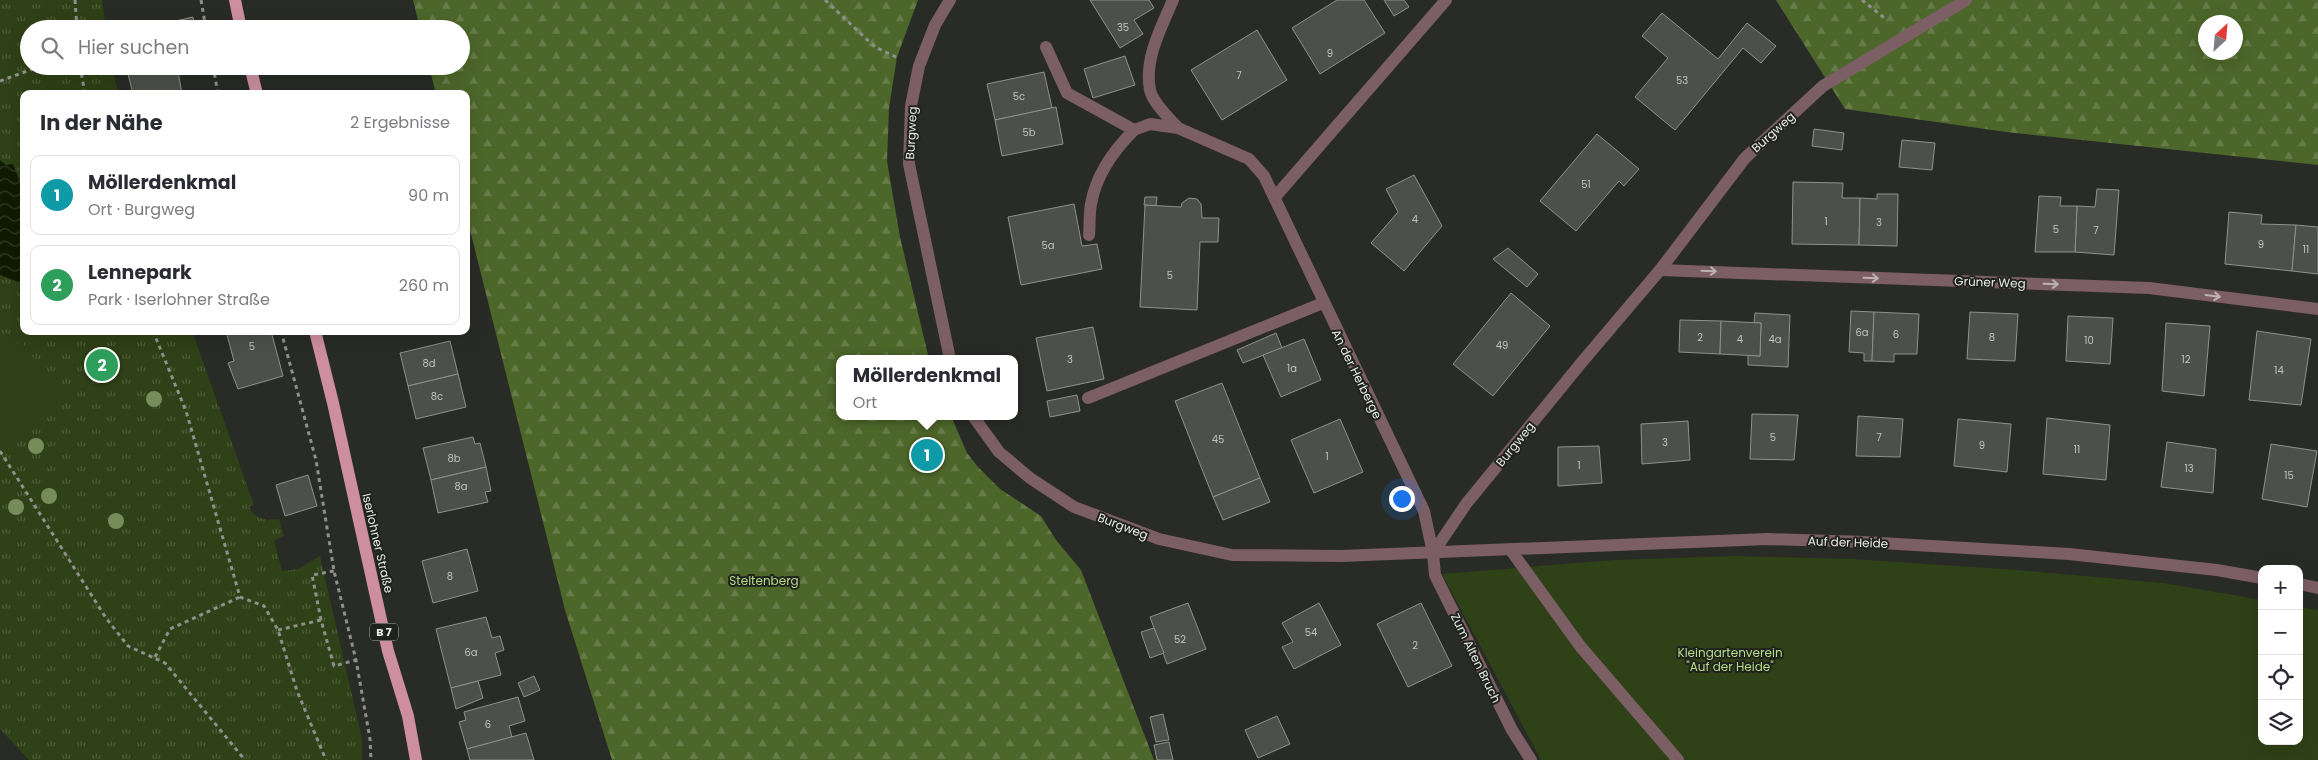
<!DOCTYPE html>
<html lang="de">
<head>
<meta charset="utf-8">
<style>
  body { margin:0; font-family:Poppins,sans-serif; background:#f2f2f3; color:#2b2b33 }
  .controls { position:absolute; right:15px; bottom:15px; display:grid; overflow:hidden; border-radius:10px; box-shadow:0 5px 20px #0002 }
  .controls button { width:45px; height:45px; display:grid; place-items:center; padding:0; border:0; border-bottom:1px solid #e1e1e2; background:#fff; color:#2b2b33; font:25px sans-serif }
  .compass { position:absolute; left:2198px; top:15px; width:45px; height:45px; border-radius:50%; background:#fff; box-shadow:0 5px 20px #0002; rotate:26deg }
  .you { position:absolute; left:1401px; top:498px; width:18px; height:18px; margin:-12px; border:4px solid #fff; border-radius:50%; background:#1a73e8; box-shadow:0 0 0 8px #1a73e833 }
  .badge { display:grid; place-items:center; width:32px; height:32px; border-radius:50%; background:#845d6c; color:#fff; font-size:16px; font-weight:700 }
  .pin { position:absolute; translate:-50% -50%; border:2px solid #fff; box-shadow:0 1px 5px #0006 }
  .popup { position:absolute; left:836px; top:355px; width:182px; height:65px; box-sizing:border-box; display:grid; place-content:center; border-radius:10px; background:#fff; filter:drop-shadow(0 1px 4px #0005); font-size:16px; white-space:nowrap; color:#7c7c81 }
  .popup b { font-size:19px; color:#2b2b33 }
  .popup::after { content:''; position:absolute; left:50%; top:100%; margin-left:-10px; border:10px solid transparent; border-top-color:#fff }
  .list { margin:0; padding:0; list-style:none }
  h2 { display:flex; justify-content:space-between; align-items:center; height:65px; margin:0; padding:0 20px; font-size:21px }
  h2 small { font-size:16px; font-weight:400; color:#7c7c81 }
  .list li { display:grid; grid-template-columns:32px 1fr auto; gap:15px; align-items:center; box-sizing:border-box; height:80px; margin:0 10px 10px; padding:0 10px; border:1px solid #e1e1e2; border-radius:10px }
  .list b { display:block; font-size:19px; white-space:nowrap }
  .list p { margin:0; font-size:16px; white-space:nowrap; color:#7c7c81 }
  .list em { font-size:16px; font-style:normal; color:#7c7c81 }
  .icon { flex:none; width:28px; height:28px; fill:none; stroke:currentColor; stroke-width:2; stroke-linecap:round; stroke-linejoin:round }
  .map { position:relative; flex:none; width:2318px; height:760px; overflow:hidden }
  .search { position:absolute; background:#fff; box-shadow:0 5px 20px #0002; left:20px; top:20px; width:450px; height:55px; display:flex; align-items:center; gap:12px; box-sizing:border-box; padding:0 18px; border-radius:28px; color:#7c7c81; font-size:19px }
  .panel { position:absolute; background:#fff; box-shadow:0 5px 20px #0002; left:20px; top:90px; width:450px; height:245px; border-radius:10px }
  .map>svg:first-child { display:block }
</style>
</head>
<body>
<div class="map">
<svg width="2318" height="760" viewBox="0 0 2318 760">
  <defs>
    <pattern id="grass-tufts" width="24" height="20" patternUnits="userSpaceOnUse" patternTransform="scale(1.25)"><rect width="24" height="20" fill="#2f4116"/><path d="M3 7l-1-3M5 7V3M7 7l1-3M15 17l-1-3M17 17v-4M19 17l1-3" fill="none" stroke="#4d5d38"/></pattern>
    <pattern id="forest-firs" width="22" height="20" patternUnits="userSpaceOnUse" patternTransform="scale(1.25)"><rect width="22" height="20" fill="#4d662a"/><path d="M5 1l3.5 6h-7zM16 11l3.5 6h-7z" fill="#677c49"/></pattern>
    <pattern id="water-waves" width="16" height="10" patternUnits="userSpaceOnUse" patternTransform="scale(1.25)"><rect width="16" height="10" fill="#0f1b00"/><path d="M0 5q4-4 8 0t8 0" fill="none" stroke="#323c25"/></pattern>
  </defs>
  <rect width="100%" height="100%" fill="#292b27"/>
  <path fill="url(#grass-tufts)" d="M0 0H102L106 29H29V66H112L118 94H24V331H192L254 505 249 507C257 520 265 521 279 519L284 536 274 540 282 571 298 569 320 556 362 739V760H29L0 729Z"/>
  <g fill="url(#forest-firs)" fill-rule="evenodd">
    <path d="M413 0H918L897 57 889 108 887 161 900 237 929 359H840V416H951L967 453 978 467 1000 489 1041 516 1056 540 1081 570 1154 760H612L565 610 466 214V94H436L429 66H461V29H420Z"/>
    <path d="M1776 0H2318V165L2006 132 1845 109ZM2206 22H2236V52H2206Z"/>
  </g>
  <g fill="#2f4116">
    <path d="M21 341 64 401 4 444 0 437V355Z"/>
    <path d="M1734 556 1852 559 2017 570 2163 583 2262 600V741H2299V607L2318 610V760H1541L1442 574 1614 560Z"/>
  </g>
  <path fill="url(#water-waves)" d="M0 160 6 165 13 164 24 193V284L0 275Z"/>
  <g fill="#4c4f4a" stroke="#8f928c">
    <path d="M1090 0H1149L1154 8 1134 20 1143 34 1120 48Z"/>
    <path d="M1337 0H1364L1385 33 1320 74 1292 28Z"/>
    <path d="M1384 0H1404L1409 7 1394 16Z"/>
    <path d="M1662 13 1718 59 1747 23 1776 46 1761 63 1743 48 1675 130 1635 97 1668 58 1642 36Z"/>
    <path d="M193 17 195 29H140Z"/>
    <path d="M1257 30 1287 80 1222 120 1191 70Z"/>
    <path d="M1125 56 1135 85 1093 98 1084 69Z"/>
    <path d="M126 66H177L182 94H133Z"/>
    <path d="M1044 72 1052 108 995 120 987 84Z"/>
    <path d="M1056 107 1063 144 1002 156 995 120Z"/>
    <path d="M1814 129 1844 133 1842 150 1812 146Z"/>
    <path d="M1597 134 1639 169 1624 186 1619 181 1576 231 1540 201Z"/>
    <path d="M1902 140 1935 143 1932 170 1899 167Z"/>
    <path d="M1414 175 1442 226 1404 271 1371 243 1398 212 1386 189Z"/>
    <path d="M1793 182 1843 183 1842 198H1860L1859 245 1792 244Z"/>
    <path d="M2097 189 2119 190 2114 255 2075 252 2077 206 2095 207Z"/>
    <path d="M1877 194H1898L1897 246 1859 245 1860 198 1877 199Z"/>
    <path d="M2039 196 2061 197 2060 206H2077L2075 252H2035Z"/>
    <path d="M1145 197H1157L1156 206 1144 205Z"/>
    <path d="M1189 198 1197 199 1201 204 1202 218H1219L1218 242H1200L1197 310 1140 307 1145 205 1181 207 1182 203Z"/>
    <path d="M1074 204 1082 246 1097 244 1102 269 1021 285 1008 217Z"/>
    <path d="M2229 212 2262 215 2261 224 2296 225 2292 271 2225 264Z"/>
    <path d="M2296 225 2318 227V274L2292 271Z"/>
    <path d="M1508 248 1538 274 1527 287 1493 259Z"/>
    <path d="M1511 293 1550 326 1493 396 1453 364Z"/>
    <path d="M1851 311 1874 312 1872 361H1864V353L1849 352Z"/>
    <path d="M1874 312 1919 314 1917 354H1894V362L1872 361Z"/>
    <path d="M1970 312 2018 314 2015 361 1967 359Z"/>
    <path d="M1755 313 1790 315 1788 367 1748 365V355L1760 356 1761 323H1754Z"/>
    <path d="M2068 316 2113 318 2110 364 2066 361Z"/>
    <path d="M1680 320 1721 321 1720 354 1679 352Z"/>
    <path d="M1721 321 1761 323 1760 356 1720 354Z"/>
    <path d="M2166 323 2210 326 2204 396 2162 391Z"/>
    <path d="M1093 327 1104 379 1047 391 1036 338Z"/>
    <path d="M226 331H271L283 376 238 389 228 363 234 361Z"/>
    <path d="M2257 331 2311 339 2301 405 2249 400Z"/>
    <path d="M1276 333 1282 348 1243 363 1237 350Z"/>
    <path d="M1304 339 1321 380 1281 397 1263 355Z"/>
    <path d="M450 341 458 374 408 386 400 353Z"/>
    <path d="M458 374 466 407 416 419 408 386Z"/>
    <path d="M1222 383 1260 478 1213 497 1175 401Z"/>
    <path d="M1077 395 1080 411 1050 417 1047 401Z"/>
    <path d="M1752 414 1798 415 1794 460 1750 459Z"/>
    <path d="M1858 416 1903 419 1900 457 1856 456Z"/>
    <path d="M2047 418 2110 425 2106 480 2043 474Z"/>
    <path d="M1340 419 1363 472 1314 493 1291 440Z"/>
    <path d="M1958 419 2011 424 2007 472 1954 466Z"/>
    <path d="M1688 421 1690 460 1642 464 1641 424Z"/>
    <path d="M473 437 475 444 480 443 486 467 431 480 423 448Z"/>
    <path d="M2167 442 2216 449 2213 493 2161 487Z"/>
    <path d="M2271 444 2317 451 2307 507 2262 499Z"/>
    <path d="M1599 446 1602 483 1558 486V447Z"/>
    <path d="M486 467 491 491 485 492 488 502 438 513 431 480Z"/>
    <path d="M308 475 317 506 285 516 276 485Z"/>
    <path d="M1260 478 1270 502 1223 520 1213 497Z"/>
    <path d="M467 549 478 591 433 603 422 561Z"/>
    <path d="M1188 603 1206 649 1167 664 1150 617Z"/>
    <path d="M1319 603 1341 645 1294 669 1282 647 1293 642 1282 623Z"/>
    <path d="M1421 603 1452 666 1408 687 1377 624Z"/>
    <path d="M486 617 492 638 500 636 504 650 495 653 501 675 451 688 436 629Z"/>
    <path d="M1154 628 1164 653 1150 658 1141 632Z"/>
    <path d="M534 676 540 690 524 697 518 683Z"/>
    <path d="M478 681 483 698 456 709 451 688Z"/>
    <path d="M518 697 525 721 509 726 512 737 467 749 459 722 466 720 464 712Z"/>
    <path d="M1163 714 1169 740 1156 742 1150 717Z"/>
    <path d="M1277 716 1290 744 1258 758 1245 730Z"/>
    <path d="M526 733 534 760H470L467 749Z"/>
    <path d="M1169 742 1173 760H1157L1154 745Z"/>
  </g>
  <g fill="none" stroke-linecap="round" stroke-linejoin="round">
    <g stroke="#8e908c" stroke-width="3" stroke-dasharray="4 4" stroke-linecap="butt">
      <path d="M75 0 77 29"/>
      <path d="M201 0 206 29"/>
      <path d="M825 0 875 47 898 58"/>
      <path d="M1862 0 1887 20"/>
      <path d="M80 66 85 94"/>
      <path d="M213 66 218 94"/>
      <path d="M0 81 41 66"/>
      <path d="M153 331 186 411 240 597 264 606 278 630 297 691 326 760"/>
      <path d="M281 331 316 460 334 571 356 660 370 739 371 760"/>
      <path d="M0 451 106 618 128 646 165 663 245 760"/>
      <path d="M321 620 312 575 334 571"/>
      <path d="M278 630 321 620 334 666 356 660"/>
      <path d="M155 657 170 629 240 597"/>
    </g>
    <g stroke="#7c5e65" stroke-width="12">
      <path d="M1173 0C1161 28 1144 59 1150 90 1153 103 1169 118 1178 128"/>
      <path d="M1089 235C1090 225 1089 214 1091 204 1096 175 1114 150 1134 130"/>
      <path d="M1088 398 1323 303"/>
      <path d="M1510 549 1580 646 1678 760"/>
      <path d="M1433 553 1435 575 1512 730 1531 760"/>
    </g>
    <g stroke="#7c5e65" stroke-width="12">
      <path d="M950 0 935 25 919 66 911 106 909 164 950 359"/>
      <path d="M1046 47 1067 93 1134 130 1150 124 1178 128 1249 159 1264 176 1424 511 1433 553"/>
      <path d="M1275 197 1446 0"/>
      <path d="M1660 270 2149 288 2318 309"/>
      <path d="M973 416 999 452 1030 478 1074 507 1159 539 1232 555 1341 556 1767 539 1864 542 2069 554 2217 570 2262 578"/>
      <path d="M1433 553 1466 504 1582 362 1660 270 1745 158 1823 86 1966 0"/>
      <path d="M2299 584 2318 588"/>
    </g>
    <g stroke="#cd8fa0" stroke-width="12">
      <path d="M235 0 241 29"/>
      <path d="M250 66 257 94"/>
      <path d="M315 331 333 403 388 651 408 716 416 760"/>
    </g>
  </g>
  <g fill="#778c5b">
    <circle cx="154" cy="399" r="8"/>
    <circle cx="36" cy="446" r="8"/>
    <circle cx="49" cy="496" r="8"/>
    <circle cx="16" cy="507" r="8"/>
    <circle cx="116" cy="521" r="8"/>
  </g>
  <defs><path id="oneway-shaft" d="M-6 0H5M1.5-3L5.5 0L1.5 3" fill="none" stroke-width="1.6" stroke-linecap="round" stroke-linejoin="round" transform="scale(1.25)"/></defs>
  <g stroke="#bdb2b3">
    <use href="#oneway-shaft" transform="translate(1709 271) rotate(2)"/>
    <use href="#oneway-shaft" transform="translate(1871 278) rotate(2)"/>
    <use href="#oneway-shaft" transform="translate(2051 284) rotate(2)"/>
    <use href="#oneway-shaft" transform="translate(2213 296) rotate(7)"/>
  </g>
  <g text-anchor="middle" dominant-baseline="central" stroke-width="4" stroke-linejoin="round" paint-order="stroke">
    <g font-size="10" fill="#c1c3c0">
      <text x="1123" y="27">35</text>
      <text x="1330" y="53">9</text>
      <text x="1239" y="75">7</text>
      <text x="1682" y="80">53</text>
      <text x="1019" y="96">5c</text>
      <text x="1029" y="132">5b</text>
      <text x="1586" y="184">51</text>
      <text x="1415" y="219">4</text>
      <text x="1826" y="221">1</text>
      <text x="1879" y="222">3</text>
      <text x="2056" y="229">5</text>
      <text x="2096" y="230">7</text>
      <text x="2261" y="244">9</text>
      <text x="1048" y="245">5a</text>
      <text x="2306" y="249">11</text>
      <text x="1170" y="275">5</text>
      <text x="1862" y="332">6a</text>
      <text x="1896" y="334">6</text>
      <text x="1700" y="337">2</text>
      <text x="1992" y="337">8</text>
      <text x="1740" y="339">4</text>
      <text x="1775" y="339">4a</text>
      <text x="2089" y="340">10</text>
      <text x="1502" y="345">49</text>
      <text x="252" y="346">5</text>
      <text x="1070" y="359">3</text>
      <text x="2186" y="359">12</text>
      <text x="429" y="363">8d</text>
      <text x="1292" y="368">1a</text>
      <text x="2279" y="370">14</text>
      <text x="437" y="396">8c</text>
      <text x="1773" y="437">5</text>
      <text x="1879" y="437">7</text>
      <text x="1218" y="439">45</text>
      <text x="1665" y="442">3</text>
      <text x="1982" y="445">9</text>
      <text x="2077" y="449">11</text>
      <text x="1327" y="456">1</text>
      <text x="454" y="458">8b</text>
      <text x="1579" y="465">1</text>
      <text x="2189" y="468">13</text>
      <text x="2289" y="475">15</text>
      <text x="461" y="486">8a</text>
      <text x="450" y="576">8</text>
      <text x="1311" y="632">54</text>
      <text x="1180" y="639">52</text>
      <text x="1415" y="645">2</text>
      <text x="471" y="652">6a</text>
      <text x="488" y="724">6</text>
    </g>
    <rect fill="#1f221d" stroke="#acaeaa" stroke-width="1" x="370" y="623.5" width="28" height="17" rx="4"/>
    <g font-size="11" font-weight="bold" fill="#e8eae7">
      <text x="384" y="632">B 7</text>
    </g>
    <g font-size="12" fill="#e8eae7" stroke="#1f221d">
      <text transform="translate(1773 132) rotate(-42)">Burgweg</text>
      <text transform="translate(911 133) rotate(-87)">Burgweg</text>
      <text transform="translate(1990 282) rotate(2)">Grüner Weg</text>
      <text transform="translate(1357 374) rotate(64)">An der Herberge</text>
      <text transform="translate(1515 444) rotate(-51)">Burgweg</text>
      <text transform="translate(1123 526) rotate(21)">Burgweg</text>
      <text transform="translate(1848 542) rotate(2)">Auf der Heide</text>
      <text transform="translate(378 543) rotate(77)">Iserlohner Straße</text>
      <text transform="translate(1476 658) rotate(64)">Zum Alten Bruch</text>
    </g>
    <g font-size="12" fill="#b6dc85" stroke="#1f221d">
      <text x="764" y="580">Steltenberg</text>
      <text x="1730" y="652">Kleingartenverein<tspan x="1730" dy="14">"Auf der Heide"</tspan></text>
    </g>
  </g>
</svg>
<div class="controls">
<button>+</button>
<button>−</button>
<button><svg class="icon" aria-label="locate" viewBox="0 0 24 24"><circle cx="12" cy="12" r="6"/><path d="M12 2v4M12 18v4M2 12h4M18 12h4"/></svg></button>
<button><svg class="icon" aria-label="layers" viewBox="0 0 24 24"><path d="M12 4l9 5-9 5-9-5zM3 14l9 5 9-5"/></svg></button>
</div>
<svg class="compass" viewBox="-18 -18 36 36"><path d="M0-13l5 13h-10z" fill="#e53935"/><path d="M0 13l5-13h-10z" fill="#7c7c81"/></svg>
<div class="you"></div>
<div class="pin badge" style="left:927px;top:455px;background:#0f9aa8">1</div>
<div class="popup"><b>Möllerdenkmal</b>Ort</div>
<div class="pin badge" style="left:102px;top:365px;background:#2e9e5b">2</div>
<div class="search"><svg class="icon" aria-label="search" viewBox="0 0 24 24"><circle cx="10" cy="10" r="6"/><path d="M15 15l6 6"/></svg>Hier suchen</div>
<section class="panel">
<h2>In der Nähe<small>2 Ergebnisse</small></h2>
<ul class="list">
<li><span class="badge" style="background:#0f9aa8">1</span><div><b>Möllerdenkmal</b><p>Ort · Burgweg</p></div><em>90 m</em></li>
<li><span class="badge" style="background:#2e9e5b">2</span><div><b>Lennepark</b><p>Park · Iserlohner Straße</p></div><em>260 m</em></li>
</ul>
</section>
</div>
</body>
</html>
